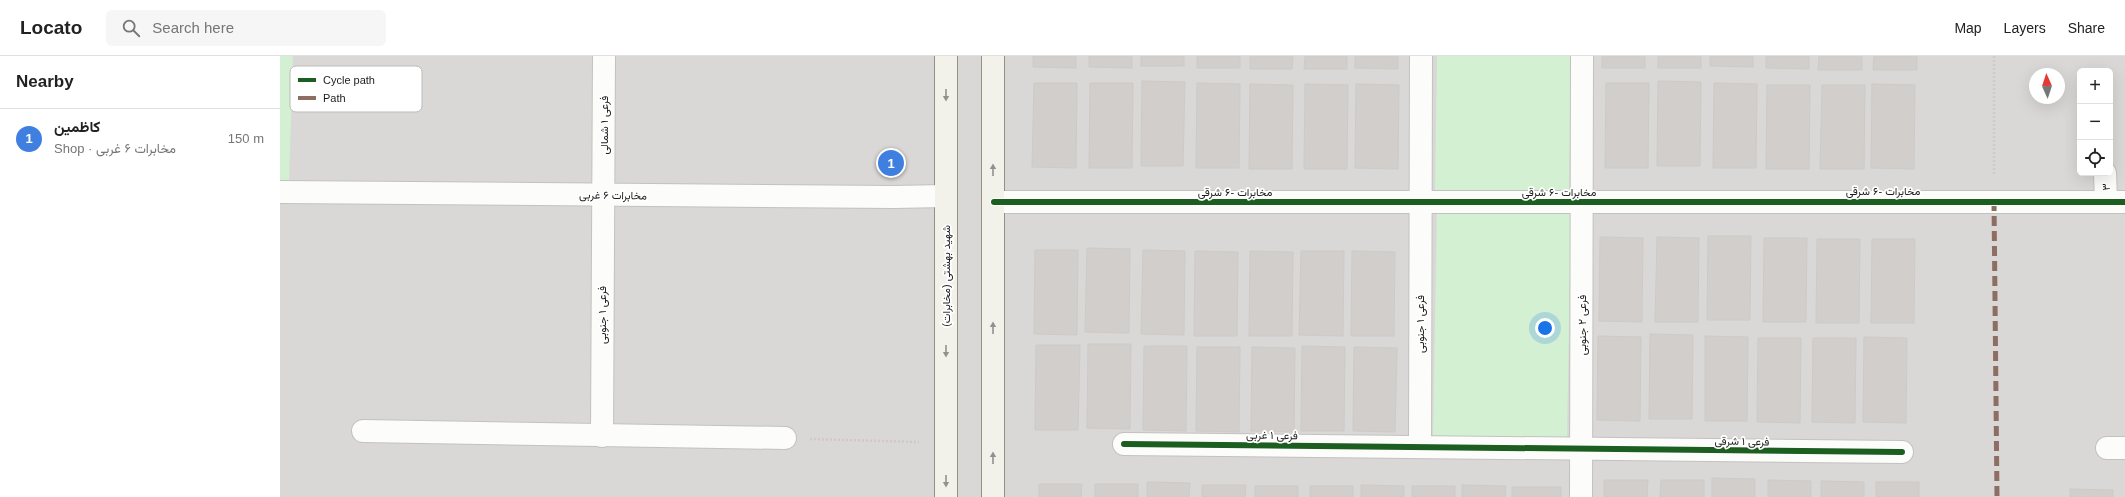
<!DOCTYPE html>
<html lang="en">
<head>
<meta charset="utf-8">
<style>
  body { margin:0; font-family:Helvetica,Vazirmatn,sans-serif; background:#f6f6f6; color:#222 }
  .controls { position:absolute; right:12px; top:12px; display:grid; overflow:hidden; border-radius:6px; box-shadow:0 4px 16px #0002 }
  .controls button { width:36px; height:36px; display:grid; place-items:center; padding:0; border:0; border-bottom:1px solid #e0e0e0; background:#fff; color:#222; font:20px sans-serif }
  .compass { position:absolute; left:1749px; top:12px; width:36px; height:36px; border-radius:50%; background:#fff; box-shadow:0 4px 16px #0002; rotate:357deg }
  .you { position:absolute; left:1265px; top:272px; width:14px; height:14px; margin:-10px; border:3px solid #fff; border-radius:50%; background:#1a73e8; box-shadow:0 0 0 6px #1a73e833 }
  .badge { display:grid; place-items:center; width:26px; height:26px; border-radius:50%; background:#0b8043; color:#fff; font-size:13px; font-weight:700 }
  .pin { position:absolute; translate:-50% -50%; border:2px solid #fff; box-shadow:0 1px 4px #0006 }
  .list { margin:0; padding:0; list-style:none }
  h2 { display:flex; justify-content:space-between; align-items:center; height:52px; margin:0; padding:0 16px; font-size:17px }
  h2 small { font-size:13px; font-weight:400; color:#767676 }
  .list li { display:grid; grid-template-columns:26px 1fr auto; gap:12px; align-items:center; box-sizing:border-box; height:60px; padding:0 16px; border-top:1px solid #e0e0e0 }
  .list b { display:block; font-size:15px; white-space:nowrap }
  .list p { margin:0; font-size:13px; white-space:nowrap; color:#767676 }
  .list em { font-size:13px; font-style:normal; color:#767676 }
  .icon { flex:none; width:22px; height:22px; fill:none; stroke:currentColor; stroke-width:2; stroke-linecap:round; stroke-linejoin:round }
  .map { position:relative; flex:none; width:1845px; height:441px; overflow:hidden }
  header { display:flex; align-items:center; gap:24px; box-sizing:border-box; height:56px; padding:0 20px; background:#fff; border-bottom:1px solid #e0e0e0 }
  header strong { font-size:19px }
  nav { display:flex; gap:22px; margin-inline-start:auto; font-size:14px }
  .search { width:280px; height:36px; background:#f6f6f6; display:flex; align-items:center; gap:10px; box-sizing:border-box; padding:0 14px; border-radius:6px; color:#767676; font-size:15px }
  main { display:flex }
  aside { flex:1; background:#fff }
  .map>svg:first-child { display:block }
</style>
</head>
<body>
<header>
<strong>Locato</strong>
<div class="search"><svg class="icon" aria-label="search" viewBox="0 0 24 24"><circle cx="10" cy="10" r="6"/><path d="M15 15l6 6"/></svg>Search here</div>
<nav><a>Map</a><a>Layers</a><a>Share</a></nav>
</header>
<main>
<aside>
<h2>Nearby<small></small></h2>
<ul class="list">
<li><span class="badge" style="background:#3f7fe0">1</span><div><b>کاظمین</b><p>Shop · مخابرات ۶ غربی</p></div><em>150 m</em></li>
</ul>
</aside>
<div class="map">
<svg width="1845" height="441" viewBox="0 0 1845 441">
  <rect width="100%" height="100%" fill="#eae8e5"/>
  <path fill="#d9d8d6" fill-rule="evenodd" d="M0 0H1845V441H0ZM1800 15H1830V117H1800ZM1755 18H1779V42H1755Z"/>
  <g fill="#d3f0d3">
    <path d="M0 0H13L9 125H0Z"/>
    <path d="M1157 0H1291L1289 137 1155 135Z"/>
    <path d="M1157 151 1291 153 1287 383 1153 381Z"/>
  </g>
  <g fill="#d1cecc" stroke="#cdcac7">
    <path d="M753 0H796V12L753 11Z"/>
    <path d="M809 0H852V12L809 11Z"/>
    <rect x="861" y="0" width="43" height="10"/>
    <rect x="917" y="0" width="43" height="12"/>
    <path d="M970 0H1013L1012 13H970Z"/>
    <path d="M1025 0H1067V13H1024Z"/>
    <path d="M1075 0H1118V13L1075 12Z"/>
    <rect x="1322" y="0" width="43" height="12"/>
    <rect x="1378" y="0" width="43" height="12"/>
    <path d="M1430 0H1473V11L1430 10Z"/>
    <path d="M1486 0H1529V13L1486 12Z"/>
    <path d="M1539 0H1582V14H1538Z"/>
    <path d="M1594 0H1637V14H1593Z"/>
    <path d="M862 25 905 26 903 110H861Z"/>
    <path d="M1378 25 1421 26 1420 110H1377Z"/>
    <path d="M754 27H797L796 112 752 111Z"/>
    <path d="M810 27H853L852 112H809Z"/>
    <path d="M917 27 960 28 959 112H916Z"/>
    <path d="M1326 27H1369L1368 112H1325Z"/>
    <path d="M1434 27 1477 28 1476 112H1433Z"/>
    <path d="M970 28 1013 29 1012 113H969Z"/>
    <path d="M1025 28 1068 29 1067 113H1024Z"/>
    <path d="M1076 28 1119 29 1118 113 1075 112Z"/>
    <path d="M1592 28 1635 29 1634 113 1591 112Z"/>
    <path d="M1487 29H1530L1529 113H1486Z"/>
    <path d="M1542 29H1585L1584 113H1540Z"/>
    <path d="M1428 180H1471L1470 264H1427Z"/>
    <path d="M1320 181 1363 182 1362 266 1319 265Z"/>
    <path d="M1377 181 1419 182 1418 266H1375Z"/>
    <path d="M1484 182H1527L1526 266H1483Z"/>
    <path d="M1537 183H1580L1579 267H1536Z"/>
    <path d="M1592 183H1635L1634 267H1591Z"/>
    <path d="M807 192 850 193 849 277 805 276Z"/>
    <path d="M755 194H798L797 279 754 278Z"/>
    <path d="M863 194 905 195 904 279 861 278Z"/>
    <path d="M915 195 958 196 957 280H914Z"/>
    <path d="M970 195 1013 196 1012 280H969Z"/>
    <path d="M1021 195H1064L1063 280 1019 279Z"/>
    <path d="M1072 195 1115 196 1114 280H1071Z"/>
    <path d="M1370 278 1413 279 1412 363H1369Z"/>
    <path d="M1318 280 1361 281 1360 365 1317 364Z"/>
    <path d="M1425 280 1468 281 1467 365H1425Z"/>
    <path d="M1584 281 1627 282 1626 367 1583 366Z"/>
    <path d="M1478 282H1521L1520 367 1477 366Z"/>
    <path d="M1533 282H1576L1575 367 1532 366Z"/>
    <path d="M808 288H851L850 373 807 372Z"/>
    <path d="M756 289H800L798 374H755Z"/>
    <path d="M864 290H907L906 375 863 374Z"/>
    <path d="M1022 290 1065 291 1064 375H1021Z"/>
    <path d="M917 291H960L959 376 916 375Z"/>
    <path d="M972 291 1015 292 1014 376 971 375Z"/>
    <path d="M1074 291 1117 292 1115 376 1073 375Z"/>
    <path d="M1432 422 1475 423V441H1432Z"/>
    <path d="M1324 424H1368L1367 441H1324Z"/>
    <path d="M1381 424H1424V441H1380Z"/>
    <path d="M1488 424 1531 425V441H1488Z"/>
    <path d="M1541 425 1584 426V441H1541Z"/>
    <path d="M867 426 910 427 909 441H867Z"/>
    <rect x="1596" y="426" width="43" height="15"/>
    <path d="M759 428H802L801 441H759Z"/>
    <rect x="815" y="428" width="43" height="13"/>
    <path d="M922 429H966L965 441H922Z"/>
    <path d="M1081 429 1124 430V441H1081Z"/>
    <path d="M1182 429 1226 430 1225 441H1182Z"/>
    <rect x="975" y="430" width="43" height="11"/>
    <rect x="1030" y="430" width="43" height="11"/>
    <rect x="1132" y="430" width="43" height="11"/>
    <rect x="1232" y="431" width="49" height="10"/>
    <path d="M1790 433 1833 434V441H1790Z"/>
  </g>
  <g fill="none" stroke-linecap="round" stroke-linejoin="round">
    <g stroke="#c3c2c1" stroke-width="24">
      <g id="street">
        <path d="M1825 117 1826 145"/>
        <path d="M0 136 614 141 666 140"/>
        <path d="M714 146H1845"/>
        <path d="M83 375 505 382"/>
        <path d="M322 380 324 0"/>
        <path d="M844 388 1622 396"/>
        <path d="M1140 391 1141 0"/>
        <path d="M1827 392H1845"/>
        <path d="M1301 441 1302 0"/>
      </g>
    </g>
    <g stroke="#91927f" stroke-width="24">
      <g id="secondary">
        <path d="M666 441V0"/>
        <path d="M713 441V0"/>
      </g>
    </g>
    <g stroke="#d4c7c5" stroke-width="2.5" stroke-dasharray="2 2" stroke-linecap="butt">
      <path d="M1714 0V119"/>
      <path d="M530 383 639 386"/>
    </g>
    <use href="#street" stroke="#fcfcfb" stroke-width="22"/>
    <use href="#secondary" stroke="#f2f1ea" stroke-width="22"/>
    <path stroke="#8d6e63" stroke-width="5" stroke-dasharray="10 5" stroke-linecap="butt" d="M1714 145 1717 441"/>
    <g stroke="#fff" stroke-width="8">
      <g id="cycleway">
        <path d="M714 146H1845"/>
        <path d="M844 388 1622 396"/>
      </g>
    </g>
    <use href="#cycleway" stroke="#1b5e20" stroke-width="6"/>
  </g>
  <defs><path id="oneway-solid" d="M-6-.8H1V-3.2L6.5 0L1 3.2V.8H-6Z"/></defs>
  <g fill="#92918d">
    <use href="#oneway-solid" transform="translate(666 39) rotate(90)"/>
    <use href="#oneway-solid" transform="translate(713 114) rotate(-90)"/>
    <use href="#oneway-solid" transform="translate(713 272) rotate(-90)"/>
    <use href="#oneway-solid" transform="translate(666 295) rotate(90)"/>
    <use href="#oneway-solid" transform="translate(713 402) rotate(-90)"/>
    <use href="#oneway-solid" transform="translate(666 425) rotate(90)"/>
  </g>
  <g text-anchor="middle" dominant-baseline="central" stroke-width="3.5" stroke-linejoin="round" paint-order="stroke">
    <g font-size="11" fill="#1c1c1c" stroke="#fff">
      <text transform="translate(324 69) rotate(-90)">فرعی ۱ شمالی</text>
      <text transform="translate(1826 131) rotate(-92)">۳</text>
      <text x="1603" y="135">مخابرات -۶ شرقی</text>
      <text x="955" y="136">مخابرات -۶ شرقی</text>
      <text x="1279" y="136">مخابرات -۶ شرقی</text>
      <text transform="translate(333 139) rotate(1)">مخابرات ۶ غربی</text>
      <text transform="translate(666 220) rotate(-90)">شهید بهشتی (مخابرات)</text>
      <text transform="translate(322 259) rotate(-90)">فرعی ۱ جنوبی</text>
      <text transform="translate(1140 268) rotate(-90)">فرعی ۱ جنوبی</text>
      <text transform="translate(1302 269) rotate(-90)">فرعی ۲ جنوبی</text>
      <text transform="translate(992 379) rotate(1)">فرعی ۱ غربی</text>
      <text transform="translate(1462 385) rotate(1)">فرعی ۱ شرقی</text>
    </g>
  </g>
  <rect x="10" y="10" width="132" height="46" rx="6" fill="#fff" stroke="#bbb" stroke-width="1"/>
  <rect x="18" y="22" width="18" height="4" fill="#1b5e20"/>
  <rect x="18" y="40" width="18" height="4" fill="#8d6e63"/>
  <g font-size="11" fill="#1c1c1c">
    <text x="43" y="28">Cycle path</text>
    <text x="43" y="46">Path</text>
  </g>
</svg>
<div class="controls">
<button>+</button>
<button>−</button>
<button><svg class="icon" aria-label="locate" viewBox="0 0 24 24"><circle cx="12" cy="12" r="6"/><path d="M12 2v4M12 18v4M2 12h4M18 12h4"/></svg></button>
</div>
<svg class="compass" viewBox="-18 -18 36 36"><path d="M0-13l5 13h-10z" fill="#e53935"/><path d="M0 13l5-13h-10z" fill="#767676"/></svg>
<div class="you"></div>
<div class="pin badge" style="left:611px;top:107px;background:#3f7fe0">1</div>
</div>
</main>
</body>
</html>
